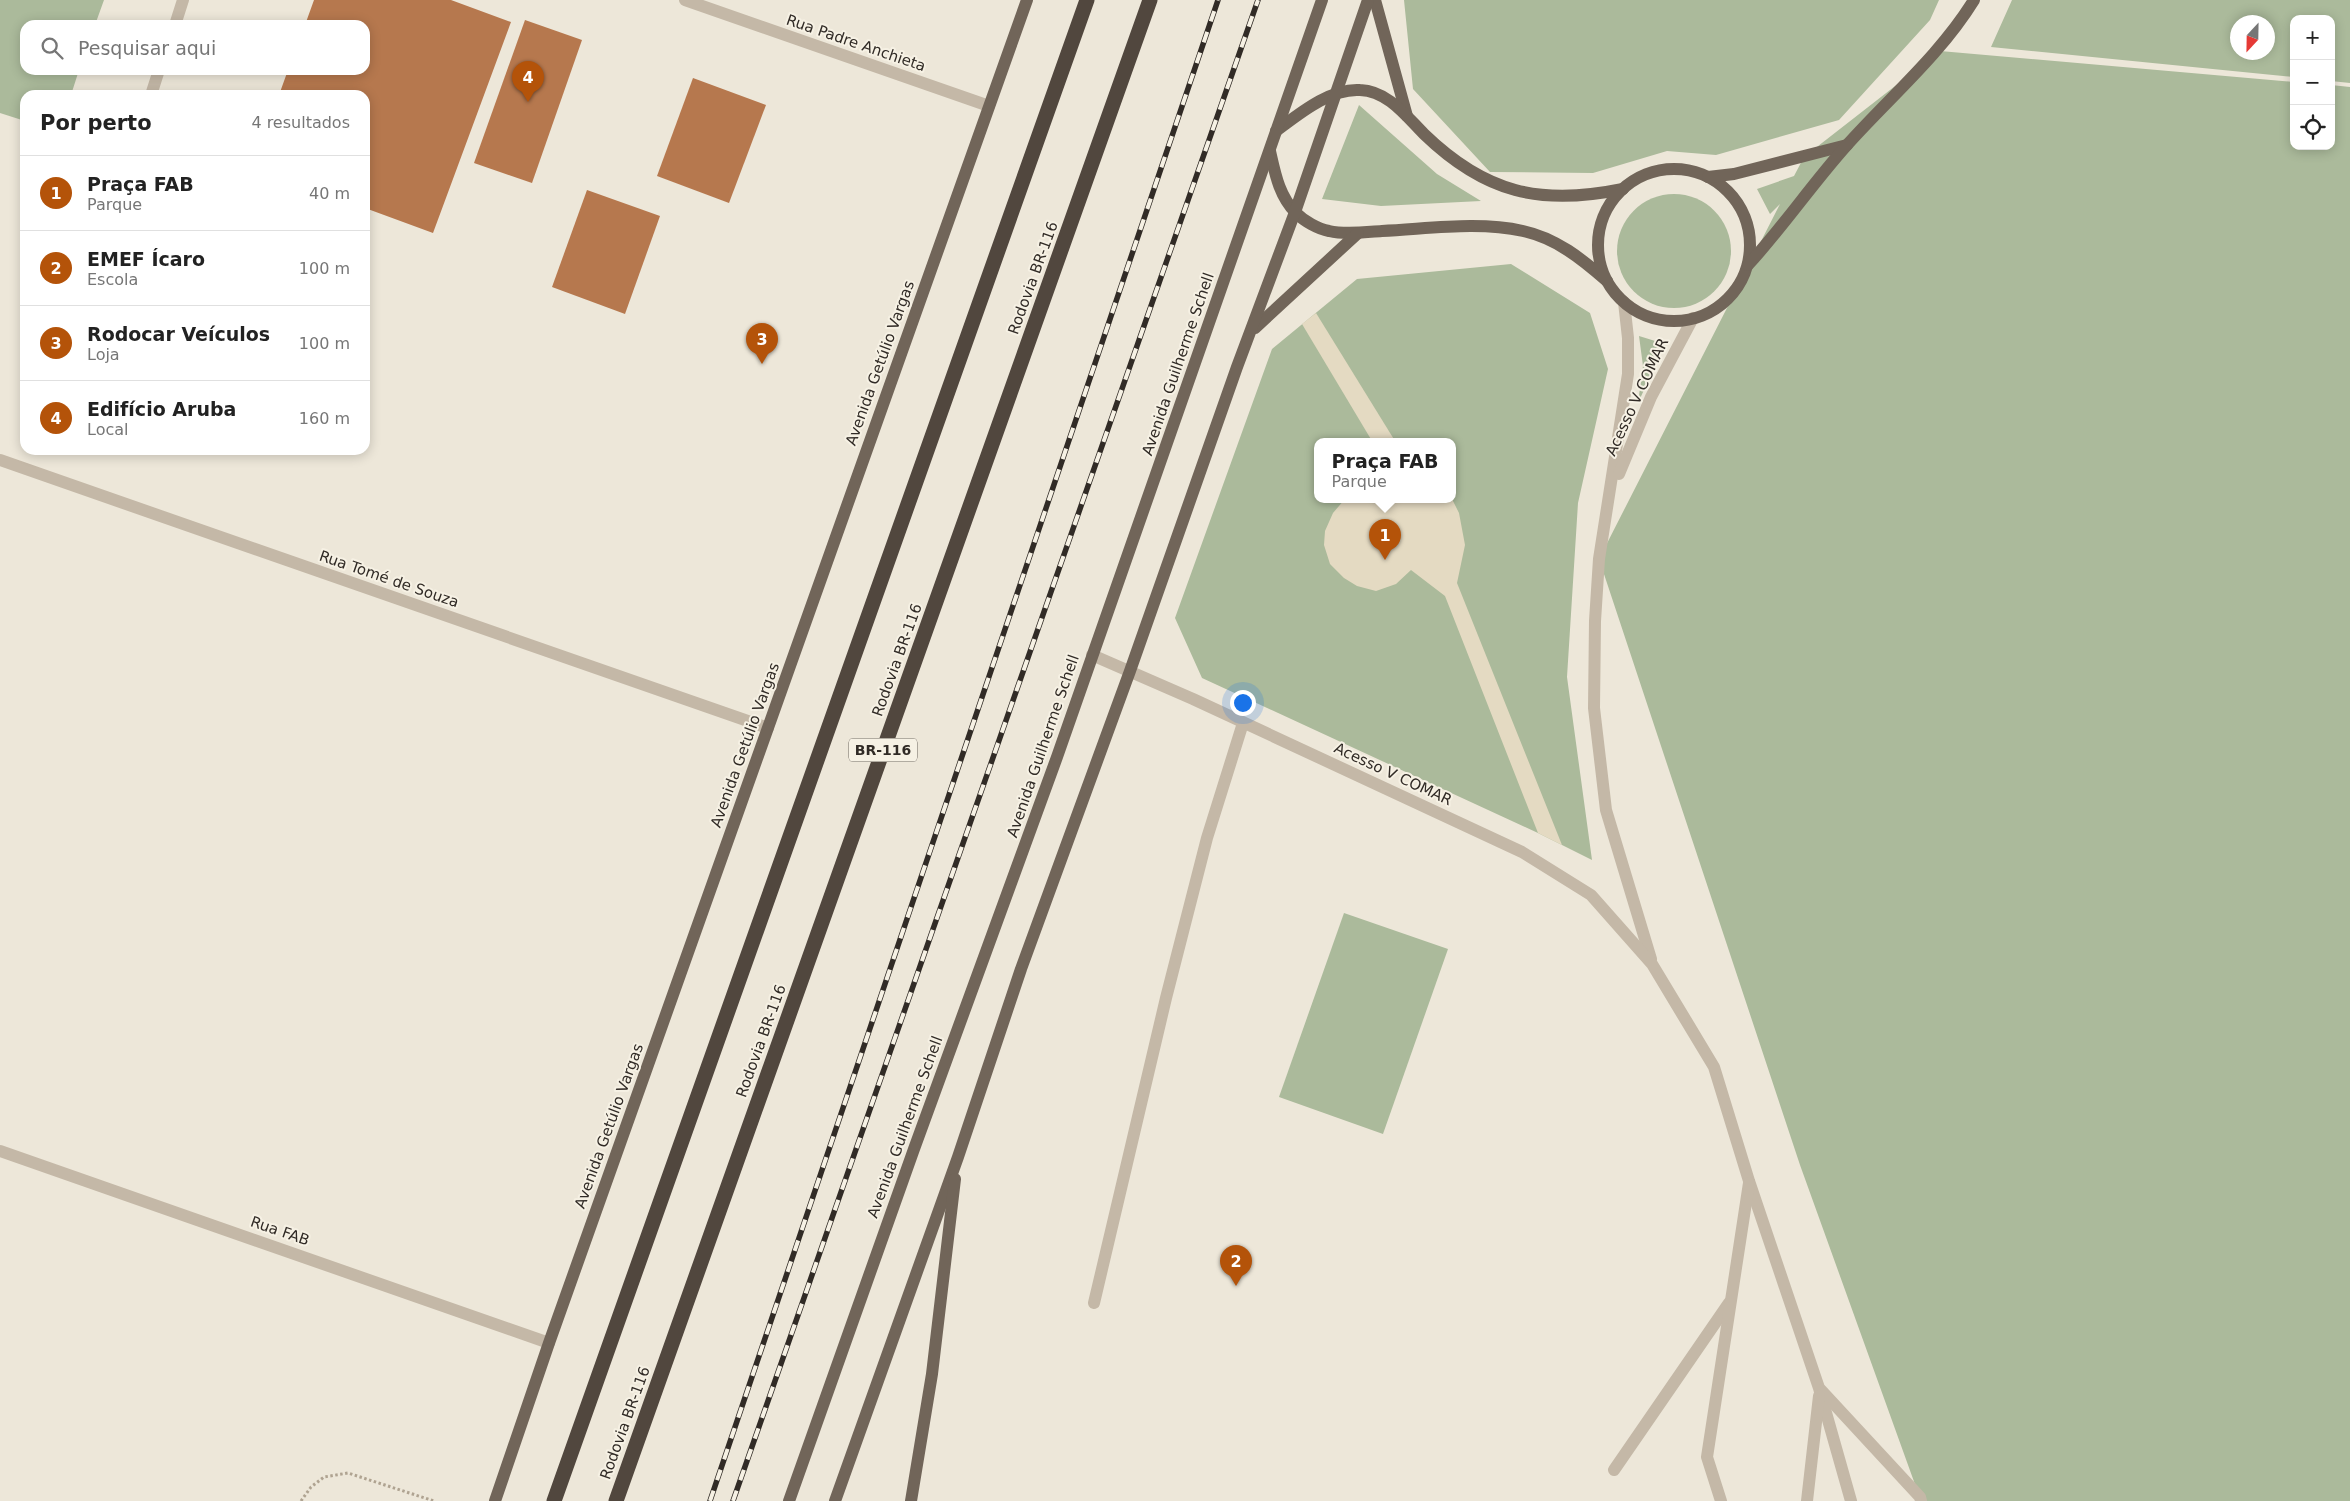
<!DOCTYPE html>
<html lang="pt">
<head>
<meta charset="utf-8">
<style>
  body { margin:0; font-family:"DejaVu Sans",sans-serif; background:#f2f2f2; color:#222 }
  .controls { position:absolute; right:15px; top:15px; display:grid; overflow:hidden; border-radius:10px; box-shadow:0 2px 12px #0003 }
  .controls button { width:45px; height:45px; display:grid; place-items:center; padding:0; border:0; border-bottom:1px solid #e0e0e0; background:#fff; color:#222; font:25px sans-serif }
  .compass { position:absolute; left:2230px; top:15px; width:45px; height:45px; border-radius:50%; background:#fff; box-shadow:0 2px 12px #0003; rotate:202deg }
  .you { position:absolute; left:1242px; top:702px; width:18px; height:18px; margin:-12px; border:4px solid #fff; border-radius:50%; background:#1a73e8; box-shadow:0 0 0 8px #1a73e833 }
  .badge { display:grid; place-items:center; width:32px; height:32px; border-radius:50%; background:#b45309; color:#fff; font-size:16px; font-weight:700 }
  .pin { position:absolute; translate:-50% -41px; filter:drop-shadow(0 1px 2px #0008) }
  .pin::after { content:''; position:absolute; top:26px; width:18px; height:15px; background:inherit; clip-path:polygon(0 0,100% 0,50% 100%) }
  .popup { position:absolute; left:1314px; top:438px; width:142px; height:65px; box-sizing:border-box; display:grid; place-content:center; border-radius:10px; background:#fff; filter:drop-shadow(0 1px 4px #0005); font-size:16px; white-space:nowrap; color:#767676 }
  .popup b { font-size:19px; color:#222 }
  .popup::after { content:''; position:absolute; left:50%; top:100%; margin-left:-10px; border:10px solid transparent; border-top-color:#fff }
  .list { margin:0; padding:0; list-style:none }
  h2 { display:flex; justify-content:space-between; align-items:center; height:65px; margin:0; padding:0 20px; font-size:21px }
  h2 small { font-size:16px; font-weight:400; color:#767676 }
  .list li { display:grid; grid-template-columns:32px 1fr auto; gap:15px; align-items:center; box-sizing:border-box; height:75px; padding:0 20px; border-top:1px solid #e0e0e0 }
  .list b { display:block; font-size:19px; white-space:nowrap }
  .list p { margin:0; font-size:16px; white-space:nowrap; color:#767676 }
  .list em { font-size:16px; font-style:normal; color:#767676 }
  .icon { flex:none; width:28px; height:28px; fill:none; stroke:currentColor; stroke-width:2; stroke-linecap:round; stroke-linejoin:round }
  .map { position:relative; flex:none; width:2350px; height:1501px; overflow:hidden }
  .search { position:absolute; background:#fff; box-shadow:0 2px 12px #0003; left:20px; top:20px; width:350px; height:55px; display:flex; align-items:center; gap:12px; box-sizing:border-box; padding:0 18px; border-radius:15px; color:#767676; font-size:19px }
  .panel { position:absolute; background:#fff; box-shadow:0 2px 12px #0003; left:20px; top:90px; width:350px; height:365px; border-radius:15px }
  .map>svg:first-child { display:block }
</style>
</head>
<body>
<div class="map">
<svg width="2350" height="1501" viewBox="0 0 2350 1501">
  <rect width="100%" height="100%" fill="#ede7d9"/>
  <g fill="#abba9b" fill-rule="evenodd">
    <path d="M0 0H104L95 25H25V70H79L71 95H25V121L0 113Z"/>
    <path d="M1404 0H1939L1930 20 1839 120 1716 155 1667 151 1593 173 1490 172 1413 89Z"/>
    <path d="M2012 0H2350V83L2331 81V19H2294V77L1991 47ZM2268 22V52H2238V22Z"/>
    <path d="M1940 51 2294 82V146H2331V85L2350 87V1501H1921L1800 1165 1599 559 1780 204 1770 214 1757 189 1794 176 1804 157Z"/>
    <path d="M1359 105 1437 174 1481 201 1381 206 1322 199Z"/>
    <circle cx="1674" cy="251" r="57"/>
    <path d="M1511 264 1590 313 1608 369 1578 503 1567 677 1592 860 1538 833 1202 678 1175 618 1272 349 1357 279ZM1318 441H1452V499H1318Z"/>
    <path d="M1639 336 1665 344 1638 403 1643 366Z"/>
    <path d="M1344 913 1448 949 1383 1134 1279 1097Z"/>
  </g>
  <g fill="#e4dac2">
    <path d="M1316 313 1395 441H1372L1302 324Z"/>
    <path d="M1345 499H1452L1459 513 1465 545 1457 583 1562 845 1538 833 1445 596 1411 570 1396 584 1376 591 1357 586 1344 578 1330 564 1324 545 1325 531 1333 513Z"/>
  </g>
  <g fill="#b6784e">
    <path d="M314 0H451L511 22 433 233 365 208V95H279L288 70H365V25H305Z"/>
    <path d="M525 20 582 40 532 183 474 163Z"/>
    <path d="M693 78 766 105 729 203 657 176Z"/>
    <path d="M587 190 660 216 625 314 552 287Z"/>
  </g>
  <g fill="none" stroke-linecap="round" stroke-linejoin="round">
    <path stroke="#afa391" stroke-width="3" stroke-dasharray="2.5 2.5" stroke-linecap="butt" d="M301 1501 311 1487 324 1477 348 1473 434 1501"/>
    <g stroke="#c4b8a7" stroke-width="12">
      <path d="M685 0 989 106"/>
      <path d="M175 25 183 0"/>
      <path d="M151 95 159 70"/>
      <path d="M1624 302 1628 338V374L1599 559 1595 621 1594 708 1606 810 1651 959"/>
      <path d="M0 460 768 728"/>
      <path d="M1619 474 1651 397 1693 318"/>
      <path d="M1092 655 1193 699 1522 852 1591 895 1652 964 1714 1067 1749 1181 1819 1388 1851 1501"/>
      <path d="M0 1151 549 1343"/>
      <path d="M1094 1303 1166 998 1207 838 1243 723"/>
      <path d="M1821 1390 1920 1497 1921 1501"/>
      <path d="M1614 1470 1729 1303"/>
      <path d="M1721 1501 1707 1457 1749 1183"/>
      <path d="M1807 1501 1819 1396"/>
    </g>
    <g stroke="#716559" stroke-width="12">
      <path d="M1375 0 1407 116"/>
      <path d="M1276 131C1299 114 1330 88 1360 90 1388 91 1406 116 1424 134 1485 193 1540 206 1623 189"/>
      <path d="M1270 151C1275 173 1279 196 1296 213 1304 221 1318 229 1329 231 1346 235 1365 232 1382 231 1428 229 1478 221 1523 231 1556 238 1582 259 1607 281"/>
      <circle cx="1674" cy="245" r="76"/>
      <path d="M1708 177 1734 174 1847 145"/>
      <path d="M1748 265C1783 227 1812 184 1847 145 1890 97 1940 55 1974 0"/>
      <path d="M1255 328 1358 233"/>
      <path d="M495 1501 549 1343 1027 0"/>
      <path d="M789 1501 914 1149 1057 757 1322 0"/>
      <path d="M835 1501 958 1157 1021 969 1130 671 1237 367 1295 212 1368 0"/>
      <path d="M911 1501 932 1374 955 1179"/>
    </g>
    <g stroke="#51473e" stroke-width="15">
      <path d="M554 1501 1087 0"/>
      <path d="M616 1501 1150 0"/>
    </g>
    <g stroke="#312b26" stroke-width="5.5">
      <g id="rail">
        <path d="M710 1501 1218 0"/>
        <path d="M733 1501 1258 0"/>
      </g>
    </g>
    <use href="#rail" stroke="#f6f1e4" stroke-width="4" stroke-dasharray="11" stroke-linecap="butt"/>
  </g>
  <g text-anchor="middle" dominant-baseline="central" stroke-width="4" stroke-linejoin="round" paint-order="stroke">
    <rect fill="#f6f1e4" stroke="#6c665f" stroke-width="1" x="849" y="738.5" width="68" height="23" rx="4"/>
    <g font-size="14" font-weight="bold" fill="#312b26">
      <text x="883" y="750">BR-116</text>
    </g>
    <g font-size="15" fill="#312b26" stroke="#f6f1e4">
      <text transform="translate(856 43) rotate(19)">Rua Padre Anchieta</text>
      <text transform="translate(1033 278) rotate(-70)">Rodovia BR-116</text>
      <text transform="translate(880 363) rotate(-70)">Avenida Getúlio Vargas</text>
      <text transform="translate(1178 364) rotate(-71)">Avenida Guilherme Schell</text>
      <text transform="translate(1637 397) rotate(-65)">Acesso V COMAR</text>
      <text transform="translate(389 579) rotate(19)">Rua Tomé de Souza</text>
      <text transform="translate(897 660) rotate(-70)">Rodovia BR-116</text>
      <text transform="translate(745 745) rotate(-70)">Avenida Getúlio Vargas</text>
      <text transform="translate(1043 746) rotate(-71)">Avenida Guilherme Schell</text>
      <text transform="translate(1393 774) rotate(25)">Acesso V COMAR</text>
      <text transform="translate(761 1041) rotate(-70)">Rodovia BR-116</text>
      <text transform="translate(609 1126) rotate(-70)">Avenida Getúlio Vargas</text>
      <text transform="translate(905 1127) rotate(-70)">Avenida Guilherme Schell</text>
      <text transform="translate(280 1231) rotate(19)">Rua FAB</text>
      <text transform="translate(625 1423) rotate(-70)">Rodovia BR-116</text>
    </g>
  </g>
</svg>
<div class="controls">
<button>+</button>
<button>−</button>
<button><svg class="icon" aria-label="locate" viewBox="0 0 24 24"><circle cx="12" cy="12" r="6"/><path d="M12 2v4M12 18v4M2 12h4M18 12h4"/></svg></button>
</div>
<svg class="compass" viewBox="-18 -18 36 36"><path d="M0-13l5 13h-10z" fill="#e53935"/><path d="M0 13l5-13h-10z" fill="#767676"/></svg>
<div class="you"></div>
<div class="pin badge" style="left:1385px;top:560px">1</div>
<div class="popup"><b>Praça FAB</b>Parque</div>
<div class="pin badge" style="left:1236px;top:1286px">2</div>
<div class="pin badge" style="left:762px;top:364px">3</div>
<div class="pin badge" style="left:528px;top:102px">4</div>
<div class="search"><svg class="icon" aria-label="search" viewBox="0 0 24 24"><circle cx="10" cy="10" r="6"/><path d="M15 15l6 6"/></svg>Pesquisar aqui</div>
<section class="panel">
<h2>Por perto<small>4 resultados</small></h2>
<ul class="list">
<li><span class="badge">1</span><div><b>Praça FAB</b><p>Parque</p></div><em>40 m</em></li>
<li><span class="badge">2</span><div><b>EMEF Ícaro</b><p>Escola</p></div><em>100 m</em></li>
<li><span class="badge">3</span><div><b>Rodocar Veículos</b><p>Loja</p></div><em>100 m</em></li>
<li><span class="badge">4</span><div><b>Edifício Aruba</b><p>Local</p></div><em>160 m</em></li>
</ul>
</section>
</div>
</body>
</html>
